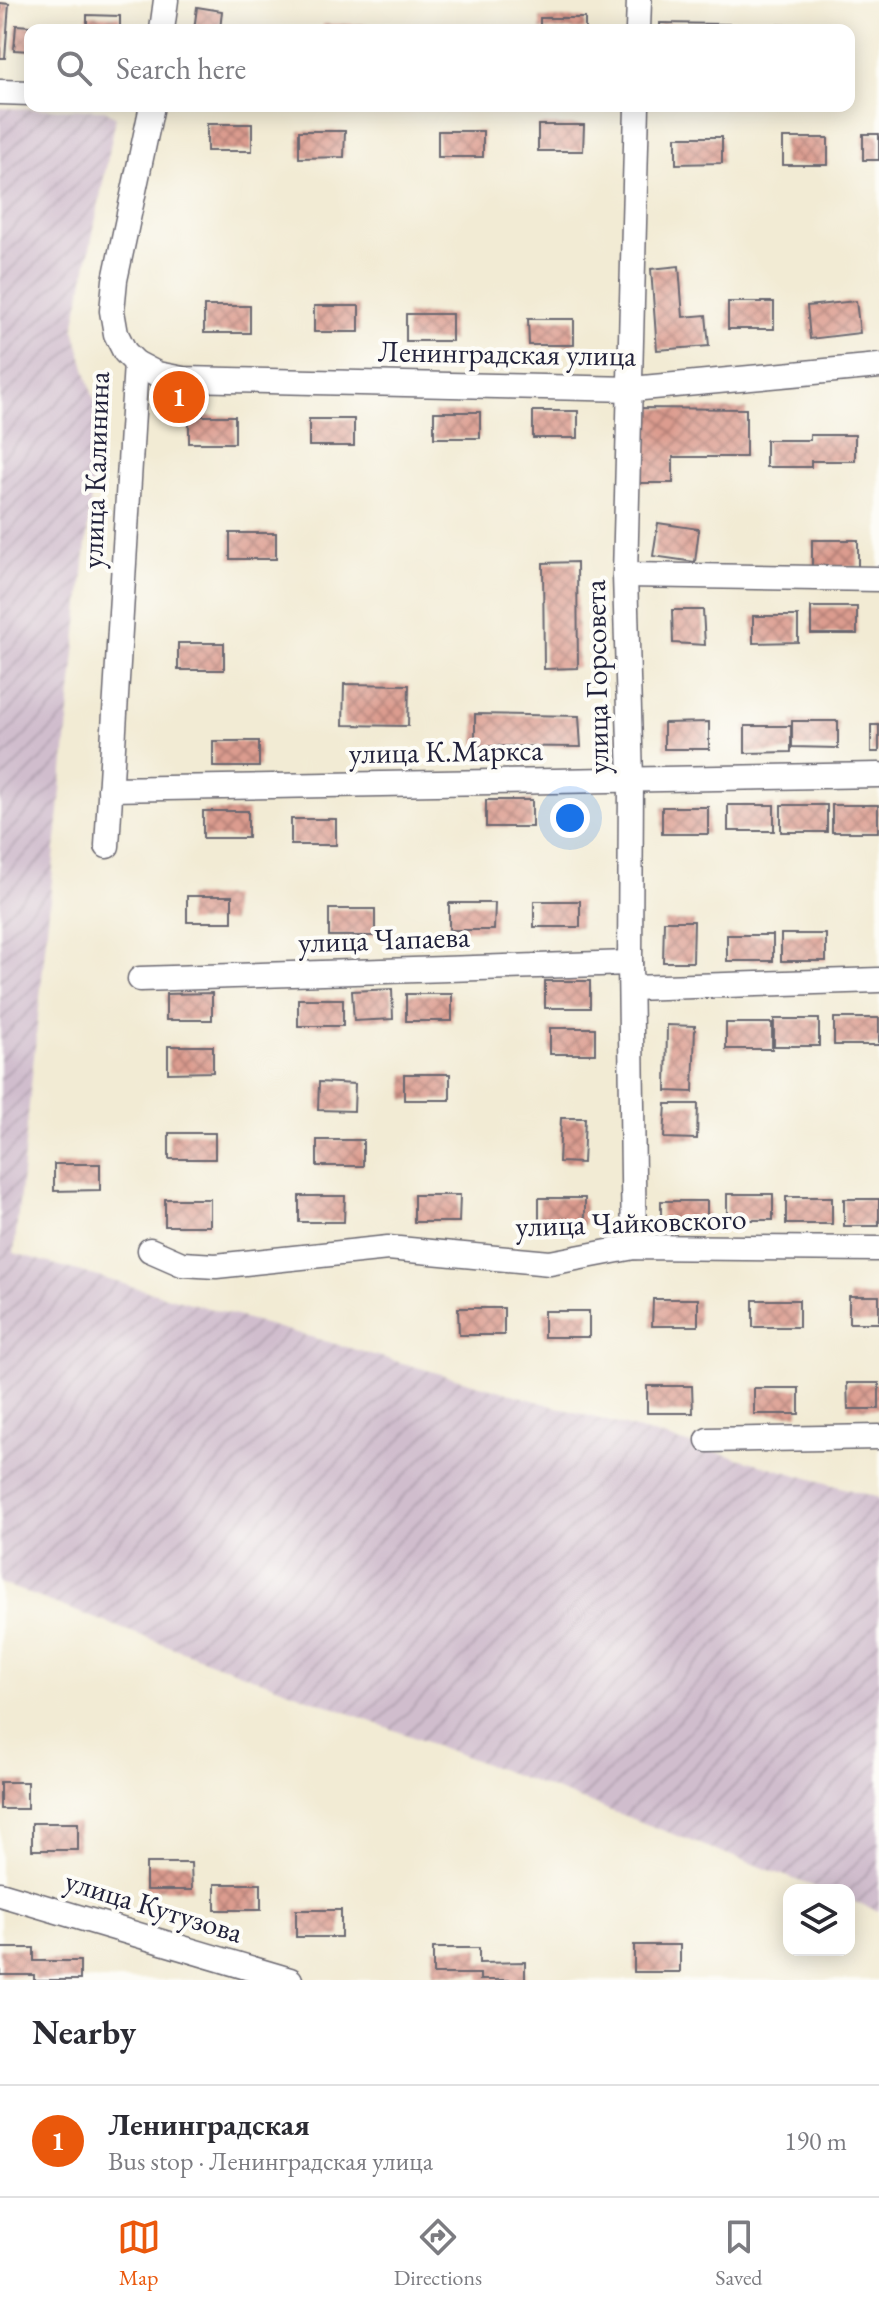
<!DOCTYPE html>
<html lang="en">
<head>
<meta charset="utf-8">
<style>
  body { margin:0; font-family:"EB Garamond",serif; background:#f2f2f3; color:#2b2b33 }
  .controls { position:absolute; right:24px; bottom:24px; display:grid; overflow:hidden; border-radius:16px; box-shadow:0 4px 20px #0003 }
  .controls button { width:72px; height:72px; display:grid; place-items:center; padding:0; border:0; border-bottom:2px solid #e1e1e2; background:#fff; color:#2b2b33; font:40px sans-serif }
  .you { position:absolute; left:570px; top:818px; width:28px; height:28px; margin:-20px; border:6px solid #fff; border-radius:50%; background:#1a73e8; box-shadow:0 0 0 12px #1a73e833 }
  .badge { display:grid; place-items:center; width:52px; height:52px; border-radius:50%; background:#ea580c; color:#fff; font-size:26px; font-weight:700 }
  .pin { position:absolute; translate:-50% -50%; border:4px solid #fff; box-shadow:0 2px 8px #0006 }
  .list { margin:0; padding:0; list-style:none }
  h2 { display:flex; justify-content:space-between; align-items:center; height:104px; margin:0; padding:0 32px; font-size:34px }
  h2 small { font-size:26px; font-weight:400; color:#7c7c81 }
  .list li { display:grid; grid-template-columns:52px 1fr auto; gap:24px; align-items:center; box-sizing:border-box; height:112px; padding:0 32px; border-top:2px solid #e1e1e2 }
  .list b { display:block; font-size:30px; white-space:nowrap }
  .list p { margin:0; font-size:26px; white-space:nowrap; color:#7c7c81 }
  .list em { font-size:26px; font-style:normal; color:#7c7c81 }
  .icon { flex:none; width:44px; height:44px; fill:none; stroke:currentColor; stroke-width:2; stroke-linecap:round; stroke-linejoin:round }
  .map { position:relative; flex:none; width:879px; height:1980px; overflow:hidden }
  .search { position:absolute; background:#fff; box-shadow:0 4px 20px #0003; left:24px; right:24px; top:24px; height:88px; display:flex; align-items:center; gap:20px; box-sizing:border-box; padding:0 28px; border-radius:16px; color:#7c7c81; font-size:30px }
  .sheet { height:216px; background:#fff }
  nav { display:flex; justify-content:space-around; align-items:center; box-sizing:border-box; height:112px; border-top:2px solid #e1e1e2; background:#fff; font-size:22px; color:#7c7c81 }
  nav a { display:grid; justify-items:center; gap:4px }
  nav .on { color:#ea580c }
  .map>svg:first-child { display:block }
</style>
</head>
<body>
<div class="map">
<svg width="879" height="1980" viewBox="0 0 879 1980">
  <defs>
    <pattern id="industrial-furrows" width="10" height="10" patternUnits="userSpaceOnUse" patternTransform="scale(2)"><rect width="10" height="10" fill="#d0bdcd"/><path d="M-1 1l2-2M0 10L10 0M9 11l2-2" fill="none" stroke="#b2a2b1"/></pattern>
    <pattern id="building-cross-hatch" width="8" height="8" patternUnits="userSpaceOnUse" patternTransform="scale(2)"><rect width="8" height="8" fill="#dc9c8f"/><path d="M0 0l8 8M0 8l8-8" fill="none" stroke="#b27f76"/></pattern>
  </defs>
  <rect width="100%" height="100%" fill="#fdfcf7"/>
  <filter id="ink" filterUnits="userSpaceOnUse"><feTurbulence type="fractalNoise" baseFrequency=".0125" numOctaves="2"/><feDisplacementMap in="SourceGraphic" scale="16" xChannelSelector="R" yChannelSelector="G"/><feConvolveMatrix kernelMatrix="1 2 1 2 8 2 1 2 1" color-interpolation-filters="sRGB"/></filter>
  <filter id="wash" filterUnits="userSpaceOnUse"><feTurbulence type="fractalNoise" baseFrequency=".006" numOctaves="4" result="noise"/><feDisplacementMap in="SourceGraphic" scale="32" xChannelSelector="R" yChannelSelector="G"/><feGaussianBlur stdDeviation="1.8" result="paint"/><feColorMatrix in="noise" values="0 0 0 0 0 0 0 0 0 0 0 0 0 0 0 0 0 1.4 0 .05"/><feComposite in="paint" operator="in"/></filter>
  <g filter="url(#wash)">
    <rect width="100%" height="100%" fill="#f2ebd4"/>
    <path fill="url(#industrial-furrows)" d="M0 108 105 110 116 117 74 329 99 417 14 1253 879 1498V1911L849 1900V1890H823L0 1583Z"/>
    <g id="blocks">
      <g fill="url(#building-cross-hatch)">
        <path d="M0 3 9 4 5 58H0Z"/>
        <path d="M197 7 222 11 220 30H194Z"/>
        <path d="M87 15 120 16V30H87Z"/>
        <rect x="540" y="18" width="45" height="12"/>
        <path d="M660 23 793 25V30H660Z"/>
        <rect x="323" y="24" width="46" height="6"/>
        <path d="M16 25 58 28V30H30V51L14 50Z"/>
        <rect x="207" y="124" width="45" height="27"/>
        <path d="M538 125H584L583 151H538Z"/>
        <path d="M299 131H345L344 157 299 158Z"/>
        <rect x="438" y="131" width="45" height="26"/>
        <rect x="863" y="134" width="16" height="26"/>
        <path d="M676 137H722V163L676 164Z"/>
        <rect x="783" y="138" width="45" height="27"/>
        <path d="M679 266 683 317 706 315 709 346 657 350 651 269Z"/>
        <path d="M856 301 860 333 810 339 807 306Z"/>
        <rect x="728" y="302" width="46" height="27"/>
        <rect x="204" y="306" width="46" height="27"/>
        <rect x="314" y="306" width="45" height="26"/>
        <rect x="406" y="314" width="46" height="27"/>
        <path d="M528 319H574V345H529Z"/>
        <path d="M639 408 746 409V457H673V483H638Z"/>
        <rect x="533" y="411" width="45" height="27"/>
        <rect x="434" y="412" width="46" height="26"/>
        <rect x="189" y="416" width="46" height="27"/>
        <rect x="309" y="419" width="45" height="27"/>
        <path d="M810 435H855V461H811V467H766V440H810Z"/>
        <path d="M658 523 699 529 695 562 653 556Z"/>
        <rect x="230" y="533" width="46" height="26"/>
        <rect x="812" y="540" width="46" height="27"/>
        <path d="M577 562 578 668 544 669 543 563Z"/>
        <rect x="811" y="607" width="46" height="27"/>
        <path d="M672 610H703L705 645 673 643Z"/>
        <path d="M753 616H798V642L753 643Z"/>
        <rect x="178" y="643" width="46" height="27"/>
        <path d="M344 684 409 685 408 726 343 725Z"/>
        <path d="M475 714 579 716 581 747 475 746Z"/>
        <path d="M792 721H838V748L792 747Z"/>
        <path d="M709 722V749H664V723Z"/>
        <rect x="871" y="725" width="8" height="27"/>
        <path d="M745 726H791V752L745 753Z"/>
        <rect x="213" y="741" width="46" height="26"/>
        <rect x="486" y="800" width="46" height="27"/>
        <rect x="728" y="805" width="46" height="26"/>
        <rect x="781" y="805" width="46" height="27"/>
        <rect x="832" y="805" width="46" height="27"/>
        <rect x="662" y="807" width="46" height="27"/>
        <rect x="203" y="811" width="45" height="27"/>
        <rect x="291" y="819" width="45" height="26"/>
        <rect x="187" y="896" width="45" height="26"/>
        <rect x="534" y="901" width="46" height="26"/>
        <path d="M449 903H495L494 930H449Z"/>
        <rect x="329" y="909" width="46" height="27"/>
        <path d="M664 921H694L693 962H663Z"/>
        <rect x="781" y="934" width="45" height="27"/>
        <rect x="727" y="935" width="46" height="26"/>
        <rect x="545" y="981" width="45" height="27"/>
        <path d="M392 989 393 1019 354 1021 352 991Z"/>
        <path d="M212 993V1020H166V994Z"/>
        <rect x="406" y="994" width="46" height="27"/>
        <rect x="298" y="999" width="45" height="27"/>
        <rect x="834" y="1018" width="45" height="27"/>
        <rect x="774" y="1019" width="45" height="27"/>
        <rect x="726" y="1023" width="46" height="26"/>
        <path d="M667 1025 695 1026 693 1092 666 1091Z"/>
        <rect x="550" y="1028" width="45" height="26"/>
        <path d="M168 1046H213V1072L168 1073Z"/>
        <rect x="404" y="1074" width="46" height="26"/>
        <path d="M319 1082 355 1084 354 1111 318 1110Z"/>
        <path d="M666 1104H698L697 1139 664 1138Z"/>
        <path d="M561 1118H585L583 1163 559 1162Z"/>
        <rect x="169" y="1133" width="46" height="26"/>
        <rect x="317" y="1140" width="46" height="26"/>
        <path d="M54 1164H100V1190L54 1191Z"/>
        <rect x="727" y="1194" width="46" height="26"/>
        <path d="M414 1195H460L459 1222H414Z"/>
        <path d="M299 1196H345L344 1222H299Z"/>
        <rect x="786" y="1197" width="46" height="27"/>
        <path d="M539 1198H585V1225L539 1224Z"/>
        <rect x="165" y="1199" width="45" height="27"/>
        <rect x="844" y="1199" width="35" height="27"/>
        <rect x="661" y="1201" width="46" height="27"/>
        <rect x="849" y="1296" width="30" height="27"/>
        <path d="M653 1299H698V1326H652Z"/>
        <rect x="753" y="1300" width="46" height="27"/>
        <path d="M458 1308H504V1335H459Z"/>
        <rect x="544" y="1311" width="45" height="26"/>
        <path d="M847 1383H879V1409H848Z"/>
        <path d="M647 1386H692L693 1413H647Z"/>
        <rect x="754" y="1388" width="45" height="26"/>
        <rect x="0" y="1782" width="27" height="27"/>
        <rect x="32" y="1823" width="46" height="27"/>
        <path d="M146 1863H191L192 1890H146Z"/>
        <rect x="215" y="1884" width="46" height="26"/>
        <rect x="296" y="1910" width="45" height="27"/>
        <rect x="634" y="1945" width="46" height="27"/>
        <path d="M0 1948H34V1961H80V1980H34V1975H0Z"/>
        <path d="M433 1948H479V1963L525 1962V1980H480V1974H433Z"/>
      </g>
    </g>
  </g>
  <g filter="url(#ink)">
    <use href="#blocks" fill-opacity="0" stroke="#6b6871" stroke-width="2"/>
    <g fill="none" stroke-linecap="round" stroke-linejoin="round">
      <g stroke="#6b6871" stroke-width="27">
        <g id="minor">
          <path d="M162 30 166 0"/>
          <path d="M638 30 639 0"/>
          <path d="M0 92 30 93"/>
          <path d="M152 106 115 280 112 311 116 334 125 352 136 363 157 374 183 379 632 389 879 366"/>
          <path d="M625 575 879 579"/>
          <path d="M110 789 879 775"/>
          <path d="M107 846 136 363"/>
          <path d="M140 979 630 963"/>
          <path d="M631 988 879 980"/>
          <path d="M634 1247 630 963 631 779 625 575 637 106"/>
          <path d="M150 1250 182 1264 216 1266 388 1248 550 1263 634 1247 879 1249"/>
          <path d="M708 1440 879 1437"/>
          <path d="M0 1894 290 1980"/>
        </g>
      </g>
      <use href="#minor" stroke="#fff" stroke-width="24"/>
    </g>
  </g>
  <g text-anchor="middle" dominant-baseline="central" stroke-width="8" stroke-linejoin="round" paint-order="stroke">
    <g font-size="30" fill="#22223b" stroke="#fdfcf7">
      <text transform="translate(507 353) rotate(1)">Ленинградская улица</text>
      <text transform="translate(95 470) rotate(-88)">улица Калинина</text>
      <text transform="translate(596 677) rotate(-91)">улица Горсовета</text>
      <text transform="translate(446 751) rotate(-1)">улица К.Маркса</text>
      <text transform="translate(384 939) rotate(-2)">улица Чапаева</text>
      <text transform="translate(631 1222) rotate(-2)">улица Чайковского</text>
      <text transform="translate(154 1906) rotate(17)">улица Кутузова</text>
    </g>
  </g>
</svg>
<div class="controls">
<button><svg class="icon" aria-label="layers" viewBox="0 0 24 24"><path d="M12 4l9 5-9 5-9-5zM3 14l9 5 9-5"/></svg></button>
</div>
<div class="you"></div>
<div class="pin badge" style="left:179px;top:397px">1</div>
<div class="search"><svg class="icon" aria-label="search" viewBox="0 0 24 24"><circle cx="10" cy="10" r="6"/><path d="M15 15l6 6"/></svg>Search here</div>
</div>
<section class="sheet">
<h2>Nearby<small></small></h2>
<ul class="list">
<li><span class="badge">1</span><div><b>Ленинградская</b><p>Bus stop · Ленинградская улица</p></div><em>190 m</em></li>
</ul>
</section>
<nav>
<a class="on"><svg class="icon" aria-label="map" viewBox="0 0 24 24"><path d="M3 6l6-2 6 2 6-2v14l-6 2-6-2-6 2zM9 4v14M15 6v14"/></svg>Map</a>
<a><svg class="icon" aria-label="directions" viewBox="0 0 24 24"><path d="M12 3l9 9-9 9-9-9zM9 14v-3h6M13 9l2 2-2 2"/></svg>Directions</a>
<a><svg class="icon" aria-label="saved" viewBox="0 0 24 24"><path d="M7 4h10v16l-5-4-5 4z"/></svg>Saved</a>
</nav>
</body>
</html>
